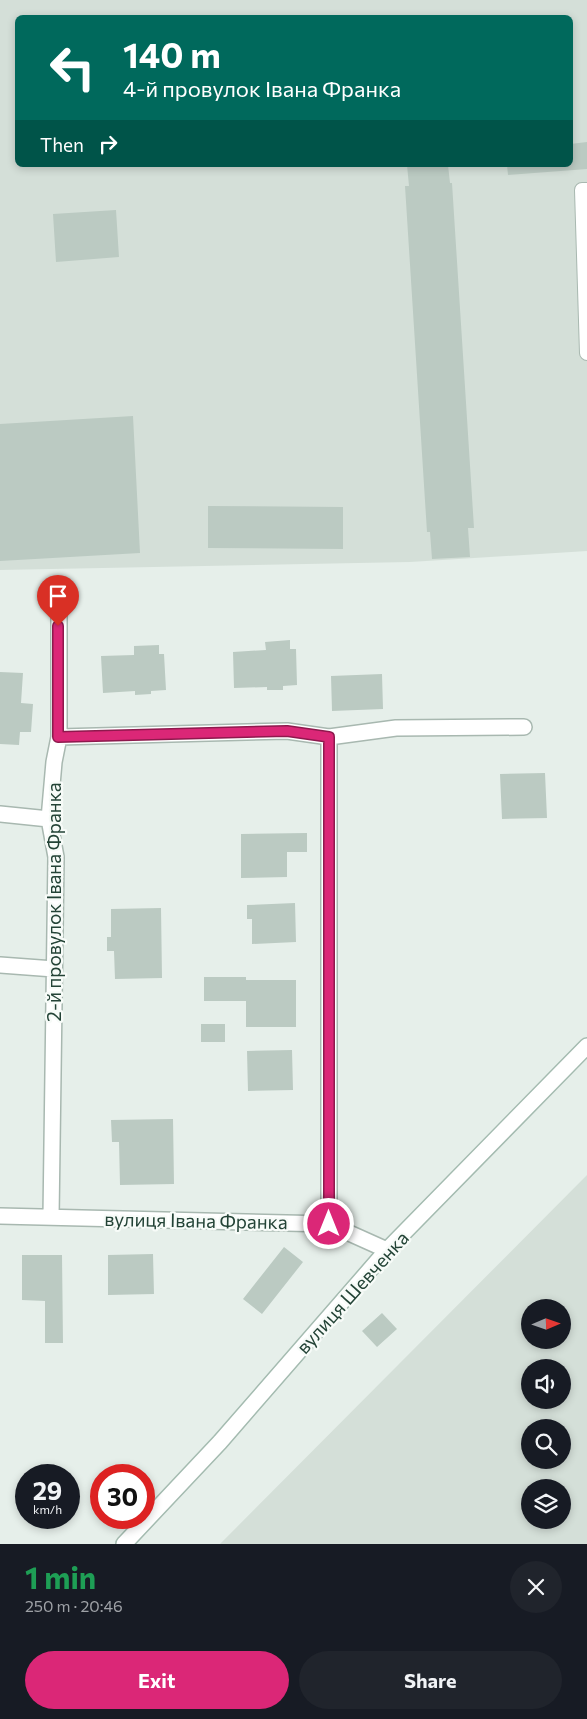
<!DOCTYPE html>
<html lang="en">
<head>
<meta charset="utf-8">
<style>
  :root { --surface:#171b24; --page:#20242c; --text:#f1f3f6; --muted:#9ea1a6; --accent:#db2777 }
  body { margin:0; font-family:Commissioner,sans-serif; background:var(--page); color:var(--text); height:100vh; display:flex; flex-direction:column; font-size:19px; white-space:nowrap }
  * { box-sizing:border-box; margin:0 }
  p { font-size:16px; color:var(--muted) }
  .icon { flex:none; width:28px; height:28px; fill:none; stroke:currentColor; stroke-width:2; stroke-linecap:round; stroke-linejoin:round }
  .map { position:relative; height:1544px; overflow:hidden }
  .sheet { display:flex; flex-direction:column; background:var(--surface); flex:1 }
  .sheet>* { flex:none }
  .top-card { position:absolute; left:15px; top:15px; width:558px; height:152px; border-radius:8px; box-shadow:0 2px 8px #0003; background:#00695c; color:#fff; overflow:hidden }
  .needle { width:32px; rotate:88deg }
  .buttons { position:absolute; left:521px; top:1299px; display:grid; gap:10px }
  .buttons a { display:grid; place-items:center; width:50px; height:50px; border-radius:50%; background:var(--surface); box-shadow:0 2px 8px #0003; font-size:25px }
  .speed { position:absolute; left:15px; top:1464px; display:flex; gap:10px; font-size:25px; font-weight:700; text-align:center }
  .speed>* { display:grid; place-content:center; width:65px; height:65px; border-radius:50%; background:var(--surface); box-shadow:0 2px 8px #0003; line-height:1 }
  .speed small { font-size:12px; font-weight:400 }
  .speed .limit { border:8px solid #d22; background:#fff; color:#111 }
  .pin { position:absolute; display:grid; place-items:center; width:42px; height:42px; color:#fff; margin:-51px -21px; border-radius:50% 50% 50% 0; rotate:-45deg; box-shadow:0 0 5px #0007 }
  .pin .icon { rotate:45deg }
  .me { position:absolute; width:55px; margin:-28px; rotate:0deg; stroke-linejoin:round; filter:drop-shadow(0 0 4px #0008) }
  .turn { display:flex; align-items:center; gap:18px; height:105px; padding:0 25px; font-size:22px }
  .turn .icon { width:65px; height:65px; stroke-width:2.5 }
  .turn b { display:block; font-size:35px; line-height:42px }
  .then { display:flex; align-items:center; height:48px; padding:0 25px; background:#0003; gap:10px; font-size:19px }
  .round { display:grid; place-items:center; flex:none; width:52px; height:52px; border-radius:26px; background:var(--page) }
  .headline { display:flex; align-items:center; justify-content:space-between; height:85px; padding:0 25px }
  h1 { font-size:30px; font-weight:700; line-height:38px; color:#1e9e55 }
  .primary-button { display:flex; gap:10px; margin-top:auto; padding:10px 25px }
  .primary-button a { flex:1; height:58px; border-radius:30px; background:var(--accent); color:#fff; font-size:20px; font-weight:700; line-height:58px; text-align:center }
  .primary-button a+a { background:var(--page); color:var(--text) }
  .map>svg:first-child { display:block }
</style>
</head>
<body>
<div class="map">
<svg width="587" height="1544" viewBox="0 0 587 1544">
  <rect width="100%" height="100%" fill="#e6efea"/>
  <!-- built -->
  <path fill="#d4dfd8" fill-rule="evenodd" d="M0 0H587V551L410 562 0 570ZM18 18H570V165H18Z
    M587 1175V1544H220ZM530 1308H562V1340H530ZM530 1368H562V1400H530ZM530 1428H562V1460H530ZM530 1488H562V1520H530Z"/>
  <!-- building -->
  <path fill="#bbcac2" d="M587 142V169L508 175 507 165H570V144Z
    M407 165H448L450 183H452L474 528H468L470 557 432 559 430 532H427L405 186H409Z
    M116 210 119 257 56 262 53 214Z
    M133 416 140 553 0 561V424Z
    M208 506 343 507V549L208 548Z
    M290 640V649H296L297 685 283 686V690H267V687L234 688 233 652 266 650 265 642Z
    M159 645V654H164L166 690 151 691V694L135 695V691L103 693 101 656 134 655V646Z
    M0 672 23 673 21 703 33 704 31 732H20L19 745 0 744Z
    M382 674 383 709 332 711 331 676Z
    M545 773 547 818 502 819 500 774Z
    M307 833V852H287V877L241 878V834Z
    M295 903 296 942 252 944V919H247V905Z
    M161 908 162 978 115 979 114 951H107V937H111V909Z
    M204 977H246V980H296V1027H246V1001H204Z
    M201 1024H225V1042H201Z
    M292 1050 293 1090 248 1091 247 1051Z
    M173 1119 174 1184 120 1185 119 1142H112L111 1120Z
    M284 1247 303 1262 262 1314 243 1299Z
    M153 1254 154 1294 108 1295V1255Z
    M22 1255H62L63 1343H45V1301L22 1300Z
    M382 1313 397 1329 377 1347 362 1331Z"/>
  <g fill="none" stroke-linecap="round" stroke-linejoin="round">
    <!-- lane casing -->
    <g stroke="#a8b8b0" stroke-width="16">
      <path id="lane" d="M587 190H582L587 353"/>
    </g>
    <!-- street casing -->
    <g stroke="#a8b8b0" stroke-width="18">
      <path id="street" d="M59 737 287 731 329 737 396 728 524 727
        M329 737V1224
        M0 814 49 819
        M0 965 54 969
        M0 1216 329 1224 387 1250
        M51 1217 56 857 49 819 54 762 59 737V588"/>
    </g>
    <!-- secondary casing -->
    <g stroke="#a4bbb0" stroke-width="18">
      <path id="secondary" d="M124 1544 220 1442 387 1250 587 1046"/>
    </g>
    <!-- lane -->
    <use href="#lane" stroke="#fff" stroke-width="14"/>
    <!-- street -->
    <use href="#street" stroke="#fff" stroke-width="15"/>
    <!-- secondary -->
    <use href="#secondary" stroke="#fff" stroke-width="15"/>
  </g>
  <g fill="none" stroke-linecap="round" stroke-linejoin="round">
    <!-- route casing -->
    <g stroke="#8e194d" stroke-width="12">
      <path id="route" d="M58 626V737L287 731 329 737V1224"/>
    </g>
    <!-- route -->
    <use href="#route" stroke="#db2777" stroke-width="9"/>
  </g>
  <g text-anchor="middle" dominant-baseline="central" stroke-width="4.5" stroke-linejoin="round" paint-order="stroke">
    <!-- street labels -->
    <g font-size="19" fill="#234336" stroke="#f7fbf8">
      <text transform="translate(53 902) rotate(-90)">2-й провулок Івана Франка</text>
      <text transform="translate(196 1220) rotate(1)">вулиця Івана Франка</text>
      <text transform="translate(352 1292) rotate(-48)">вулиця Шевченка</text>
    </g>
  </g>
</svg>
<div class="buttons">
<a><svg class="needle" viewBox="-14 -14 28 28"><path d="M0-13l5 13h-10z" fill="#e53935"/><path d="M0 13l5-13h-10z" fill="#9ea1a6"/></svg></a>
<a><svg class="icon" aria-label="sound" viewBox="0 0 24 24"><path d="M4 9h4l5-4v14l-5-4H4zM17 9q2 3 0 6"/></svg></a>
<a><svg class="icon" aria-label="search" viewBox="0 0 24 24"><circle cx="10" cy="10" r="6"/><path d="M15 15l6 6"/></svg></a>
<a><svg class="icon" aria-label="layers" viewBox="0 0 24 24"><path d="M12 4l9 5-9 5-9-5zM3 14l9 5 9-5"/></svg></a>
</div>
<div class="speed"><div>29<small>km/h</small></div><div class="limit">30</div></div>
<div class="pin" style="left:58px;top:626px;background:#d93025"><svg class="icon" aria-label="arrive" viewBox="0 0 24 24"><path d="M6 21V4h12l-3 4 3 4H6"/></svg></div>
<svg class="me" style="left:329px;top:1224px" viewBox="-20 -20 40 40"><circle r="17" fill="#db2777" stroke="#fff" stroke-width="3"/><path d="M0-11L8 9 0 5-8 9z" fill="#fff"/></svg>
<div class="top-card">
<div class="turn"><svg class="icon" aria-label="left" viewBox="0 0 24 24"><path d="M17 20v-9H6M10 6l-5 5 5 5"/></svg><div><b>140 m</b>4-й провулок Івана Франка</div></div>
<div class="then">Then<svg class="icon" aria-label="right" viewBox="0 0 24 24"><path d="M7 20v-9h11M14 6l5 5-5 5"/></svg></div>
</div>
</div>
<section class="sheet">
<div class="headline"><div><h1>1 min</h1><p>250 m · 20:46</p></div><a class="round"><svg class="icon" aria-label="close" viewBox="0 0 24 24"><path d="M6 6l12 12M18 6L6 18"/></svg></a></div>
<div class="primary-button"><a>Exit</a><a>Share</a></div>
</section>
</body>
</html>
